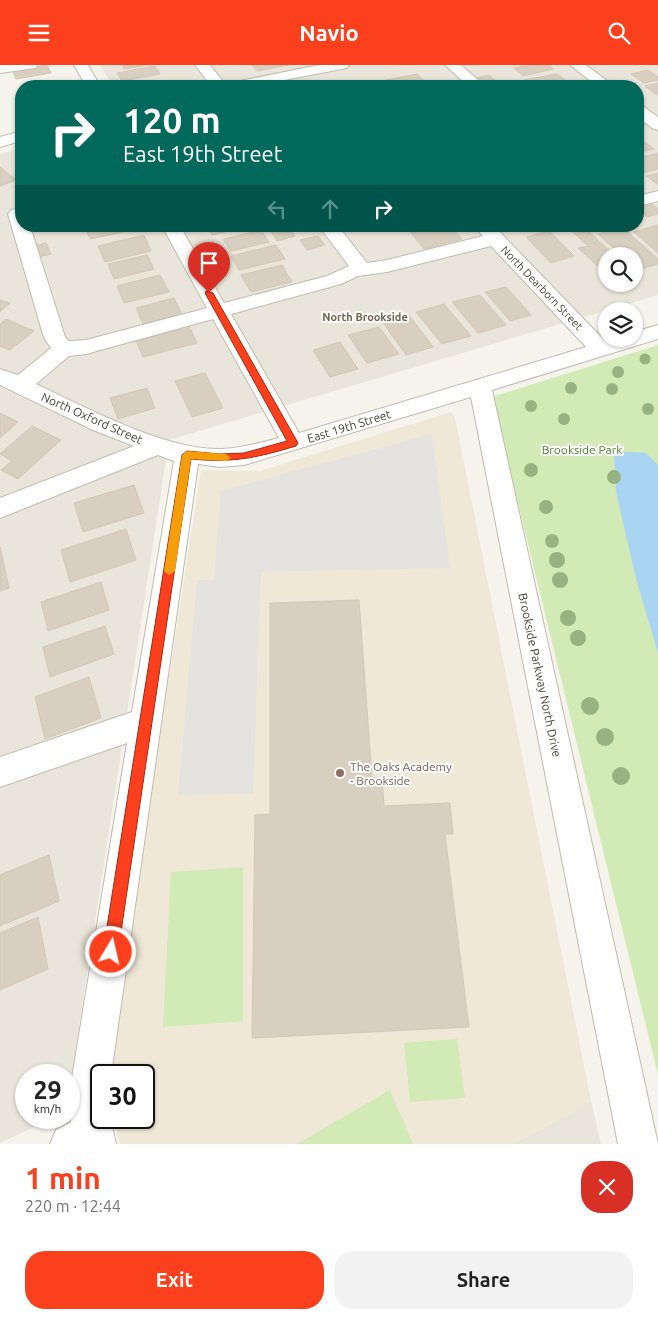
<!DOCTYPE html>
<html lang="en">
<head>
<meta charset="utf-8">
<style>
  :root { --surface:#fff; --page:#f2f2f2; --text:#222; --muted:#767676; --accent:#fc3f1d }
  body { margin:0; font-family:Ubuntu,sans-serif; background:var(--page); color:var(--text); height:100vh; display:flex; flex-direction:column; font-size:19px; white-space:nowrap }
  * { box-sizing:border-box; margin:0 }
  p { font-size:16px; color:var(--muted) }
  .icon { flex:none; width:28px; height:28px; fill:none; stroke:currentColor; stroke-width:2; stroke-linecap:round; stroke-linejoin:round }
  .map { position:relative; height:1079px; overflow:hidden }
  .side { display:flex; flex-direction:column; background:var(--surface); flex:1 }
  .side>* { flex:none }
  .banner { position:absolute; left:15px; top:15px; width:629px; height:152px; border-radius:20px; box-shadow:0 1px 4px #0004; background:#00695c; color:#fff; overflow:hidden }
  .tools { position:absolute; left:598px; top:182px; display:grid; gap:10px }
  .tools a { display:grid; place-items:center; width:45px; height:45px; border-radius:50%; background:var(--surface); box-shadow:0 1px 4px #0004; font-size:25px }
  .speed { position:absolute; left:15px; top:999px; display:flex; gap:10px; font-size:25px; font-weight:700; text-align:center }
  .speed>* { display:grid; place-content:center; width:65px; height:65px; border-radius:50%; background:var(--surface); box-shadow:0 1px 4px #0004; line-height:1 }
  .speed small { font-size:12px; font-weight:400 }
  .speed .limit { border:2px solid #111; border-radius:8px; background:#fff; color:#111 }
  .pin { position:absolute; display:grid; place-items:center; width:42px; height:42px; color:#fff; margin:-51px -21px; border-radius:50% 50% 50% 0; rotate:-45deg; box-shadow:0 0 5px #0007 }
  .pin .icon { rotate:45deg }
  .me { position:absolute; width:55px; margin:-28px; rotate:9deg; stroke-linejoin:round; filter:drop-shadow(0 0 4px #0008) }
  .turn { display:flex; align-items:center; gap:18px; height:105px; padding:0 25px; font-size:22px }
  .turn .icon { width:65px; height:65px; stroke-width:2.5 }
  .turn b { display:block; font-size:35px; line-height:42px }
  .lanes { display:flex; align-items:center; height:48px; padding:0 25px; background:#0003; justify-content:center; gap:25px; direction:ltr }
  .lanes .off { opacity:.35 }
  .round { display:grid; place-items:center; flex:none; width:52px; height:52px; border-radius:20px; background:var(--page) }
  .overview { display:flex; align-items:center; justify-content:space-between; height:85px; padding:0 25px }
  h1 { font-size:30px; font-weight:700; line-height:38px; color:var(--accent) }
  .button { display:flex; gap:10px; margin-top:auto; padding:10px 25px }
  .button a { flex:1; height:58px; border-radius:20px; background:var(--accent); color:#fff; font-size:20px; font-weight:700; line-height:58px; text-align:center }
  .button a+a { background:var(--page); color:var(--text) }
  header { display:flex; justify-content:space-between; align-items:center; height:65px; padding:0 25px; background:var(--accent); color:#fff; font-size:22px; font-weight:700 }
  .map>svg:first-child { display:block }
</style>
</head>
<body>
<header><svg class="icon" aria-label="menu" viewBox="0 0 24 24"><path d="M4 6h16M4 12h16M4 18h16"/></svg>Navio<svg class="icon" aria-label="search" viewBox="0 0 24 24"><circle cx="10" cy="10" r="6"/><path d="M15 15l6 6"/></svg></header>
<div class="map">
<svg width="658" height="1079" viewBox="0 0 658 1079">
  <rect width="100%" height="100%" fill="#f6f3ec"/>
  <!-- residential -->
  <path fill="#eae5da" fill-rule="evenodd" d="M100 0H658V230L169 375 69 1026V1010H26V1052L53 1053 0 1078V89L21 83V161H638V21H113ZM606 191H634V219H606Z
    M591 1036 601 1079H514Z"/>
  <!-- education -->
  <path fill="#efe8d6" d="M451 347 455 353 591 1036 514 1079H120L114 1053 144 1052V1010H108L201 405 260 406Z"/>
  <!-- green -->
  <path fill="#d2eab5" d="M658 280V1010L492 332Z
    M243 802V956L163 962 171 807Z
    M457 974 465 1033 410 1037 404 978Z
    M390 1025 413 1079H297Z"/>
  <!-- parking -->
  <path fill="#e5e3e0" d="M432 369 450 503 261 507 253 729 178 730 197 515H214L221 426Z"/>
  <!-- water -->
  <path fill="#a9d4f2" d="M614 386 646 388 658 400V588L636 514 616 427Z"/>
  <!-- building -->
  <path fill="#d8cfc1" stroke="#d3c7b4" d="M47 0 51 8 16 14 13 6Z
    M122 0H148L124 4Z
    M252 0H288L257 6Z
    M530 0H548L553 4 523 11 514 3Z
    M155 1 160 9 122 16 117 8Z
    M648 5 658 12V15L644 18 631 9Z
    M417 9 427 18 411 21H385L380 16Z
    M557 9 568 17 548 21H531L524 15Z
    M489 10 496 16 483 19 476 13Z
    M67 17 69 21H41Z
    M658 18 657 30 645 21Z
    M642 75 654 84 638 88V76Z
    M658 88V104L638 109V93Z
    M0 102 16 115 0 121Z
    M658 108V120L647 111Z
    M652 139 658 144V149L647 152 638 144Z
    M657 160 658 161V188L634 167Z
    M136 161 137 164 90 174 85 162Z
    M207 161H246V162L212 170Z
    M400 161H424L404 166Z
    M438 161H450L462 174 424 184 411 168Z
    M589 161H609L611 163 595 167Z
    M289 162 295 171 277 176 271 166Z
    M585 163 615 191H606V209L578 183 588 181 573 167Z
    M623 163 658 194V199L637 205 634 202V191H622L598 169Z
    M261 165 269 177 231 186 223 174Z
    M549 166 574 191 551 198 526 172Z
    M144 170 151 186 105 197 98 181Z
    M318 171 325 180 307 185 300 175Z
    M46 178 51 189 34 193 30 182Z
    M276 180 285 194 239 205 231 191Z
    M147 190 154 204 114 214 108 199Z
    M282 200 292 217 251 227 241 210Z
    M160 210 169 227 124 238 117 221Z
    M506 222 531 250 510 256 485 227Z
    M480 230 506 260 478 268 452 237Z
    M174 233 182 249 143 259 136 243Z
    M0 235 10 238 0 247Z
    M444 239 471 271 442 279 416 247Z
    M393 248 397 253 409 250 433 282 406 290 379 252Z
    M6 254 34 266 10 285 0 281V259Z
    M188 259 197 278 143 292 135 273Z
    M379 262 399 289 367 298 348 270Z
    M340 277 358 304 330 312 313 285Z
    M205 308 223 343 192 352 175 316Z
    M147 323 155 343 118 354 110 333Z
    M0 348 18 357 0 373Z
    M32 361 61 375 18 414 1 405 12 396 0 389Z
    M134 420 144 448 83 467 74 438Z
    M126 464 136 495 70 517 61 485Z
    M0 482 9 523 0 526Z
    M101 517 109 545 48 566 41 537Z
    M359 535 372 713 382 712 384 741 450 738 453 769H445L469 962 252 973 255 750 270 749V538Z
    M105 561 114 589 50 612 43 582Z
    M89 612 101 653 45 674 35 632Z
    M49 790 59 836 0 861V810Z
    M38 852 48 904 0 925V868Z"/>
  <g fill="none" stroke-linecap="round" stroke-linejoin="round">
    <!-- minor casing -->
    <g stroke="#c2bbae" stroke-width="2">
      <path id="minor" d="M0 0H38L36 3 0 8Z
        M74 0H88L100 21H86Z
        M195 0H210L225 19 319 0H349L347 3 342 4 253 21H211Z
        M445 0H461L485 21H468Z
        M570 0H586L614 21H597Z
        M638 40 644 42 658 52V65L652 63 638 52Z
        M21 66V76L0 82V72Z
        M658 126V136L638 141V131Z
        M17 144 21 145V161H30L65 272 69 276 86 275 207 243 162 161H180L224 238 327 211 349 201 319 161H338L367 198 387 195 483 171 474 161H494L605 276 612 274H634V267L658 260V274L492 325 658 1079H618L471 332 244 400 220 402 198 399 111 1010H101V1052H110L116 1079H50L56 1065 71 1057 69 1031 127 678 0 722V692L132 647 174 396 158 390 0 453V433L134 381 93 365 0 320V304L18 310 51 283 44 273 8 149 11 145ZM491 181 586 282 299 368 231 249 341 219 358 211 387 207ZM213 254 279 373C260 378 242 383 222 384 167 386 87 343 36 319L69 291 86 289Z"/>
    </g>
    <!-- minor -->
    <use href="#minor" fill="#fff" fill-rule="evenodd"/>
  </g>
  <!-- trees -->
  <g fill="#97b381">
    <circle cx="645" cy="294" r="5.5"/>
    <circle cx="618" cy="307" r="6"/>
    <circle cx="571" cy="323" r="6"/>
    <circle cx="612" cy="324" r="6"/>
    <circle cx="531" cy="341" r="6"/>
    <circle cx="648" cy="344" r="6"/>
    <circle cx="564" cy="354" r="6"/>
    <circle cx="531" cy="405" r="7"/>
    <circle cx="614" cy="412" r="7"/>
    <circle cx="546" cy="442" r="7"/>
    <circle cx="552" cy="476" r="7"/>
    <circle cx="557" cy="495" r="8"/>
    <circle cx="560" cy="515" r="8"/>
    <circle cx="568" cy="553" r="8"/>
    <circle cx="578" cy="573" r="8"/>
    <circle cx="590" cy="641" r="9"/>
    <circle cx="605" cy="672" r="9"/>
    <circle cx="621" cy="711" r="9"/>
  </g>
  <!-- route -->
  <path fill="#fc3f1d" stroke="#a42913" d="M206 226 213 228 298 378 296 381C256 393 233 398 191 394L118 887 116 892 111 894 105 892 103 887 182 390 187 386 220 389 244 388 287 376 205 228Z"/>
  <!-- slow -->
  <path fill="#f59e0b" d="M187 386 226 389 231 393 226 396 191 394 175 506 169 510 164 506 182 390Z"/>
  <!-- markers -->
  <circle fill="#8d6e63" stroke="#fff" stroke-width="2" cx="340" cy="708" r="5"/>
  <g text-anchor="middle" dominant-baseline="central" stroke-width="4" stroke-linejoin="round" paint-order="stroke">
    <!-- far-street labels -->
    <g font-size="11" fill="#4b4439" stroke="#fff">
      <text transform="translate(542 223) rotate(46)">North Dearborn Street</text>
    </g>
    <!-- far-neighbourhood labels -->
    <g font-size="11" font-weight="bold" fill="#6e6250" stroke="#fff">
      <text x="365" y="252">North Brookside</text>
    </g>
    <!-- street labels -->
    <g font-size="12" fill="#4b4439" stroke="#fff">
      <text transform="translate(92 353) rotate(24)">North Oxford Street</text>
      <text transform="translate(349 361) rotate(-17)">East 19th Street</text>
      <text transform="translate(540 610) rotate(78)">Brookside Parkway North Drive</text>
    </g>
    <!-- park labels -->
    <g font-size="12" fill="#4a7f2a" stroke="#fff">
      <text x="582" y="384">Brookside Park</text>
    </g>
    <!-- education labels -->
    <g font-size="12" fill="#785e54" stroke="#fff" text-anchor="start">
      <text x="350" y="701">The Oaks Academy<tspan x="350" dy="14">- Brookside</tspan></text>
    </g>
  </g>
</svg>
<div class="tools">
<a><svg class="icon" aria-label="search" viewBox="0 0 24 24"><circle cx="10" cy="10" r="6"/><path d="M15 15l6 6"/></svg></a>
<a><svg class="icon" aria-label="layers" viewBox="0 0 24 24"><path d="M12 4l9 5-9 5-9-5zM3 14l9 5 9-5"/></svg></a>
</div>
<div class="speed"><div>29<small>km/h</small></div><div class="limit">30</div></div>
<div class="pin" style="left:209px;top:228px;background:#d93025"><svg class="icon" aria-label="arrive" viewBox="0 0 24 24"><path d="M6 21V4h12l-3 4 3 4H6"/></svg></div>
<svg class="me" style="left:111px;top:887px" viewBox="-20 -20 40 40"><circle r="17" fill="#fc3f1d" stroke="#fff" stroke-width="3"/><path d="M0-11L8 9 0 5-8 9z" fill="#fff"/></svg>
<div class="banner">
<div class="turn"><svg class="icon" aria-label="right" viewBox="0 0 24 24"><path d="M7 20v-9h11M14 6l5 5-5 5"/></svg><div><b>120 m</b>East 19th Street</div></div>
<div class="lanes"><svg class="icon off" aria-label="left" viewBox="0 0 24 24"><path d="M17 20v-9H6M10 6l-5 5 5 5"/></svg><svg class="icon off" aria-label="ahead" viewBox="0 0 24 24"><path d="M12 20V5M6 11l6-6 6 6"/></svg><svg class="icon" aria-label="right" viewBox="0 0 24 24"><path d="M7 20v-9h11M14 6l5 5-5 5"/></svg></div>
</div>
</div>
<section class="side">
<div class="overview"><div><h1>1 min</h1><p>220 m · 12:44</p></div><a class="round" style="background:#d93025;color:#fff"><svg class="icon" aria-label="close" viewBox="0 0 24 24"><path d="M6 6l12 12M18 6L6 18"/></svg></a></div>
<div class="button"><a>Exit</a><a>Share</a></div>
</section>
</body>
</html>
